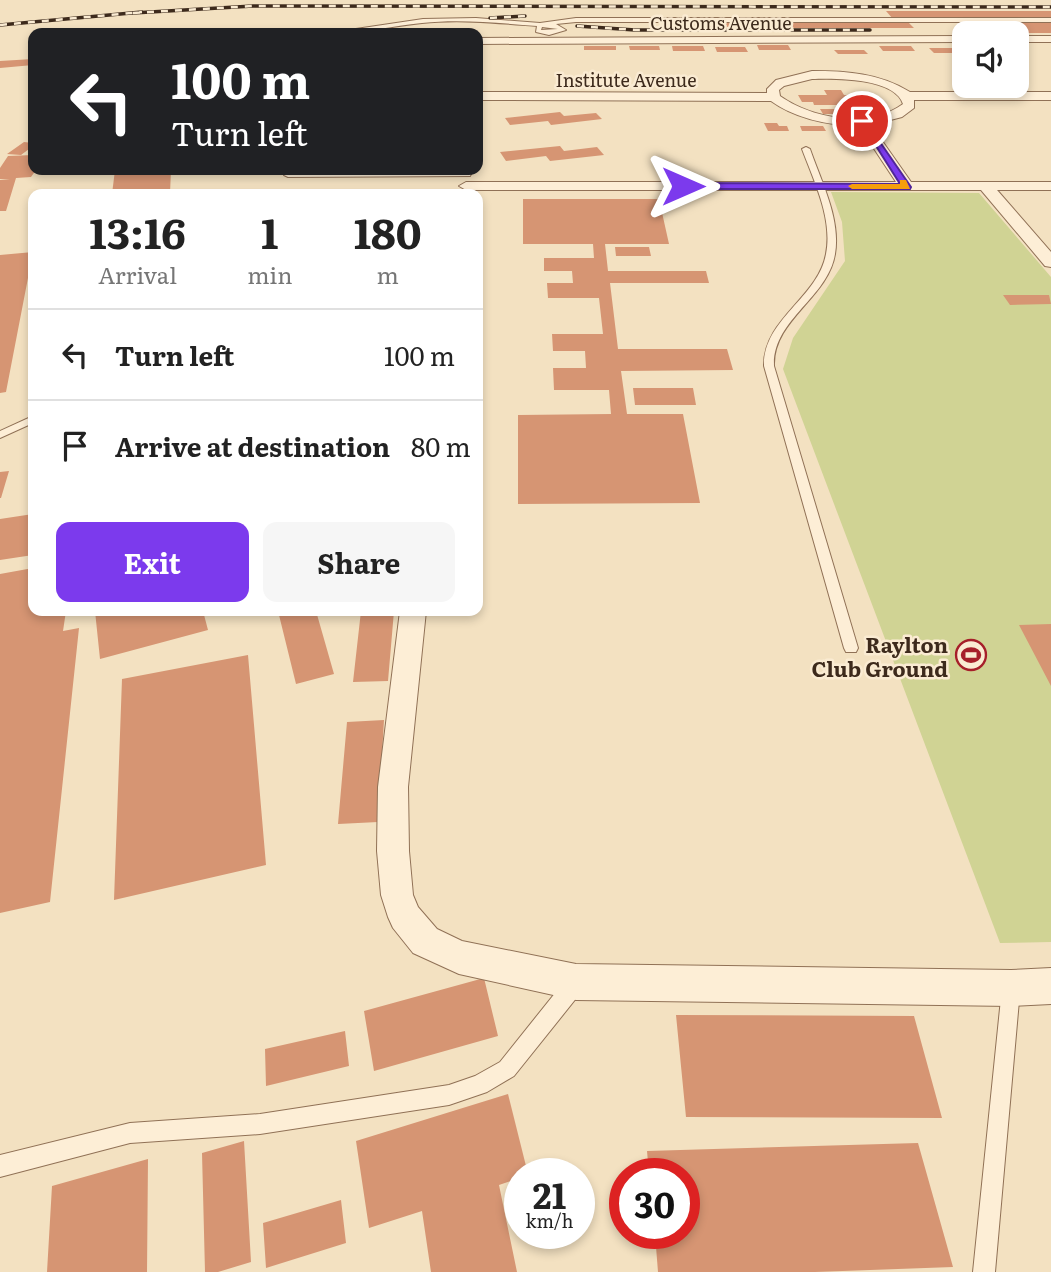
<!DOCTYPE html>
<html lang="en">
<head>
<meta charset="utf-8">
<style>
  :root { --surface:#fff; --page:#f6f6f6; --text:#222; --muted:#767676; --line:#e0e0e0; --accent:#7c3aed }
  body { margin:0; font-family:Literata,serif; background:var(--page); color:var(--text); height:100vh; display:flex; flex-direction:column; font-size:26px; white-space:nowrap }
  * { box-sizing:border-box; margin:0 }
  p { font-size:23px; color:var(--muted) }
  .icon { flex:none; width:38px; height:38px; fill:none; stroke:currentColor; stroke-width:2; stroke-linecap:round; stroke-linejoin:round }
  .map { position:relative; flex:1; overflow:hidden }
  .details { position:absolute; left:28px; top:189px; width:455px; height:427px; display:flex; flex-direction:column; background:var(--surface); border-radius:14px; box-shadow:0 4px 10px #0003 }
  .details>* { flex:none }
  .top-card { position:absolute; left:28px; top:28px; width:455px; height:147px; border-radius:14px; box-shadow:0 4px 10px #0003; background:#202124; color:#fff; overflow:hidden }
  .fabs { position:absolute; left:952px; top:21px; display:grid; gap:14px }
  .fabs a { display:grid; place-items:center; width:77px; height:77px; border-radius:14px; background:var(--surface); box-shadow:0 4px 10px #0003; font-size:35px }
  .speed { position:absolute; left:504px; top:1158px; display:flex; gap:14px; font-size:35px; font-weight:700; text-align:center }
  .speed>* { display:grid; place-content:center; width:91px; height:91px; border-radius:50%; background:var(--surface); box-shadow:0 4px 10px #0003; line-height:1 }
  .speed small { font-size:18px; font-weight:400 }
  .speed .limit { border:10px solid #d22; background:#fff; color:#111 }
  .pin { position:absolute; display:grid; place-items:center; width:60px; height:60px; color:#fff; margin:-30px; border:4px solid #fff; border-radius:50%; box-shadow:0 2px 7px #0007 }
  .me { position:absolute; width:77px; margin:-38px; rotate:90deg; stroke-linejoin:round; filter:drop-shadow(0 0 5px #0008) }
  .turn { display:flex; align-items:center; gap:24px; height:147px; padding:0 28px; font-size:32px }
  .turn .icon { width:91px; height:91px; stroke-width:2.5 }
  .turn b { display:block; font-size:49px; line-height:60px }
  .eta { display:flex; justify-content:space-evenly; align-items:center; height:119px; text-align:center }
  .eta b { font-size:42px; font-weight:700; line-height:49px }
  .action { display:flex; gap:14px; margin-top:auto; padding:14px 28px }
  .action a { flex:1; height:80px; border-radius:14px; background:var(--accent); color:#fff; font-size:28px; font-weight:700; line-height:80px; text-align:center }
  .action a+a { background:var(--page); color:var(--text) }
  ul { padding:0; list-style:none }
  li { display:flex; align-items:center; gap:21px; height:91px; padding:0 28px; border-top:2px solid var(--line) }
  li div { flex:1 }
  li b { display:block; font-size:26px }
  li em { font-style:normal }
  .map>svg:first-child { display:block }
</style>
</head>
<body>
<div class="map">
<svg width="1051" height="1272" viewBox="0 0 1051 1272">
  <rect width="100%" height="100%" fill="#f3e1c1"/>
  <!-- green -->
  <path fill="#d0d394" d="M831 192 979 193 1051 277V942L1000 943 783 369 793 338 845 261 842 222Z"/>
  <!-- building -->
  <path fill="#d69573" d="M886 11H1051V18L893 19Z
    M691 22H908L914 28H693Z
    M1003 23H1051V33H1015Z
    M961 24H997L1005 30 968 31Z
    M757 45H788L791 50H759Z
    M584 46H616V50H584Z
    M629 46H659L660 50H630Z
    M672 46H703L705 51H673Z
    M879 46H911L915 51H883Z
    M715 47H745L748 52H717Z
    M929 48H962L964 53H934Z
    M834 50H864L868 54H838Z
    M33 59V65L0 68V61Z
    M824 90H841L844 95H859L864 102H852L854 105H814L813 102H802L798 95H827Z
    M820 109H857L860 114H823Z
    M560 112 564 116 596 113 602 119 551 125 548 121 510 125 505 118Z
    M764 123H777L779 126H787L789 131H768Z
    M800 126H823L826 131H802Z
    M24 142 33 143V146L21 155 7 154Z
    M560 146 564 151 597 147 604 155 550 161 546 156 506 161 500 152Z
    M33 155V170H36L31 177 16 178 6 211H0V180L10 179H0V168L8 156Z
    M115 170H171L170 193 112 194Z
    M523 199H659L669 244H605L608 271H706L709 283H610L618 349H727L733 370 621 371 627 414H683L700 503 518 504V415L611 414 609 390H554L553 368H586L585 351H553L552 334H603L599 298H548L547 283H573L572 271H544V258H594L593 244H523Z
    M615 247H649L651 256H616Z
    M33 252 6 392 0 393V255Z
    M1003 295H1049L1051 304 1010 305Z
    M633 388H693L696 405H635Z
    M9 471 1 498H0V472Z
    M33 514V555L0 560V519Z
    M33 568V611H66L63 631 79 628 50 902 0 913V574Z
    M95 611H203L208 630 100 659Z
    M278 611H316L334 674 296 684Z
    M361 611H394L388 681 353 682Z
    M1051 624V686L1019 625Z
    M248 655 266 865 114 900 122 679Z
    M384 720 378 822 338 824 347 722Z
    M484 978 498 1036 374 1071 364 1011Z
    M676 1015 914 1016 942 1118 686 1117Z
    M345 1031 349 1066 266 1086 265 1049Z
    M508 1094 528 1174H520V1178L499 1185 517 1272H431L422 1211 369 1228 356 1141Z
    M244 1141 251 1262 218 1272H205L202 1153Z
    M918 1143 953 1267 815 1272H658L655 1234H684V1174H649L647 1151Z
    M148 1159 147 1272H47L52 1186Z
    M341 1200 346 1243 266 1268 263 1223Z"/>
  <g fill="none" stroke-linecap="round" stroke-linejoin="round">
    <!-- service casing -->
    <g stroke="#907156" stroke-width="2">
      <path id="service" d="M476 18 540 23 576 18H1051V22H576L556 24 566 30 549 35 536 32 537 26C499 23 460 19 422 23 391 26 360 34 329 33L423 19ZM542 27 558 29 541 30Z
        M806 147 810 149C821 181 841 219 835 254 828 298 772 320 774 366L858 648 856 652H846L844 648 764 366C763 319 818 298 826 254 833 219 814 181 802 149Z
        M467 172 471 174 470 176 288 177 284 175 288 173Z
        M33 416V423L0 438V431Z
        M575 975 582 977 584 984 582 991 514 1076 487 1092 449 1105 260 1134 130 1143 0 1177V1155L130 1123 260 1114 449 1085 475 1076 500 1062 568 977Z
        M1011 980 1018 982 1020 989 995 1272H973L1002 989 1004 982Z"/>
    </g>
    <!-- minor casing -->
    <g stroke="#907156" stroke-width="2">
      <path id="minor" d="M964 36V42L478 44V38Z
        M1017 36H1051V42H1017Z
        M812 71C846 71 880 73 910 92H1051V100H914V108L902 117 871 125 911 182H1051V190H997L1051 252V267L1045 266 981 190H466L459 186 466 182H896L859 126C828 125 796 119 771 101L478 100V92L767 93V89L776 80ZM812 79C835 78 895 78 903 104 869 129 813 119 780 96L779 90 784 86Z
        M400 611H426L408 787 409 851 413 895 418 907 437 929 462 941 576 964 1011 970 1051 968V1004L1011 1006 576 1000 459 974 413 953 393 928 388 917 381 895 377 851 378 787Z"/>
    </g>
    <!-- service -->
    <use href="#service" fill="#fdeed6" fill-rule="evenodd"/>
    <!-- minor -->
    <use href="#minor" fill="#fdeed6" fill-rule="evenodd"/>
    <!-- rail casing -->
    <g stroke="#3d2a1c" stroke-width="3.5">
      <path id="rail" d="M133 13 253 6 1051 7
        M490 18 525 16
        M0 25 142 12
        M577 26 635 30H870"/>
    </g>
    <!-- rail -->
    <use href="#rail" stroke="#faebd2" stroke-width="2.5" stroke-dasharray="7" stroke-linecap="butt"/>
  </g>
  <!-- route -->
  <path fill="#7c3aed" stroke="#51269a" stroke-width="2" d="M859 119H864L911 187 910 189H683L679 186 683 183 900 184Z"/>
  <!-- slow -->
  <path fill="#f59e0b" d="M900 180H906L910 189H852L848 186 852 184H900Z"/>
  <!-- icons -->
  <defs>
    <g id="stadium-ring" transform="scale(1.575)"><circle r="9.5" fill="#faebd2" stroke="#a61f29" stroke-width="1.5"/><path d="M0-5a6.5 5 0 1 0 0 10a6.5 5 0 1 0 0-10ZM-3.5-1.8h7v3.6h-7Z" fill="#a61f29"/></g>
  </defs>
  <g fill-rule="evenodd">
    <use href="#stadium-ring" x="971" y="655"/>
  </g>
  <g text-anchor="middle" dominant-baseline="central" stroke-width="5" stroke-linejoin="round" paint-order="stroke">
    <!-- far-street labels -->
    <g font-size="18" fill="#3d2a1c" stroke="#faebd2">
      <text x="721" y="22">Customs Avenue</text>
      <text x="626" y="79">Institute Avenue</text>
    </g>
    <!-- poi labels -->
    <g font-size="21" font-weight="bold" fill="#3d2a1c" stroke="#faebd2" text-anchor="end">
      <text x="948" y="643">Raylton<tspan x="948" dy="24">Club Ground</tspan></text>
    </g>
  </g>
</svg>
<div class="fabs">
<a><svg class="icon" aria-label="sound" viewBox="0 0 24 24"><path d="M4 9h4l5-4v14l-5-4H4zM17 9q2 3 0 6"/></svg></a>
</div>
<div class="speed"><div>21<small>km/h</small></div><div class="limit">30</div></div>
<div class="pin" style="left:862px;top:121px;background:#d93025"><svg class="icon" aria-label="arrive" viewBox="0 0 24 24"><path d="M6 21V4h12l-3 4 3 4H6"/></svg></div>
<svg class="me" style="left:683px;top:186px" viewBox="-20 -20 40 40"><path d="M0-17L14 15 0 8-14 15z" fill="#7c3aed" stroke="#fff" stroke-width="4"/></svg>
<div class="top-card">
<div class="turn"><svg class="icon" aria-label="left" viewBox="0 0 24 24"><path d="M17 20v-9H6M10 6l-5 5 5 5"/></svg><div><b>100 m</b>Turn left</div></div>
</div>
<section class="details">
<div class="eta">
<div><b>13:16</b><p>Arrival</p></div>
<div><b>1</b><p>min</p></div>
<div><b>180</b><p>m</p></div>
</div>
<ul>
<li><svg class="icon" aria-label="left" viewBox="0 0 24 24"><path d="M17 20v-9H6M10 6l-5 5 5 5"/></svg><div><b>Turn left</b></div><em>100 m</em></li>
<li><svg class="icon" aria-label="arrive" viewBox="0 0 24 24"><path d="M6 21V4h12l-3 4 3 4H6"/></svg><div><b>Arrive at destination</b></div><em>80 m</em></li>
</ul>
<div class="action"><a>Exit</a><a>Share</a></div>
</section>
</div>
</body>
</html>
